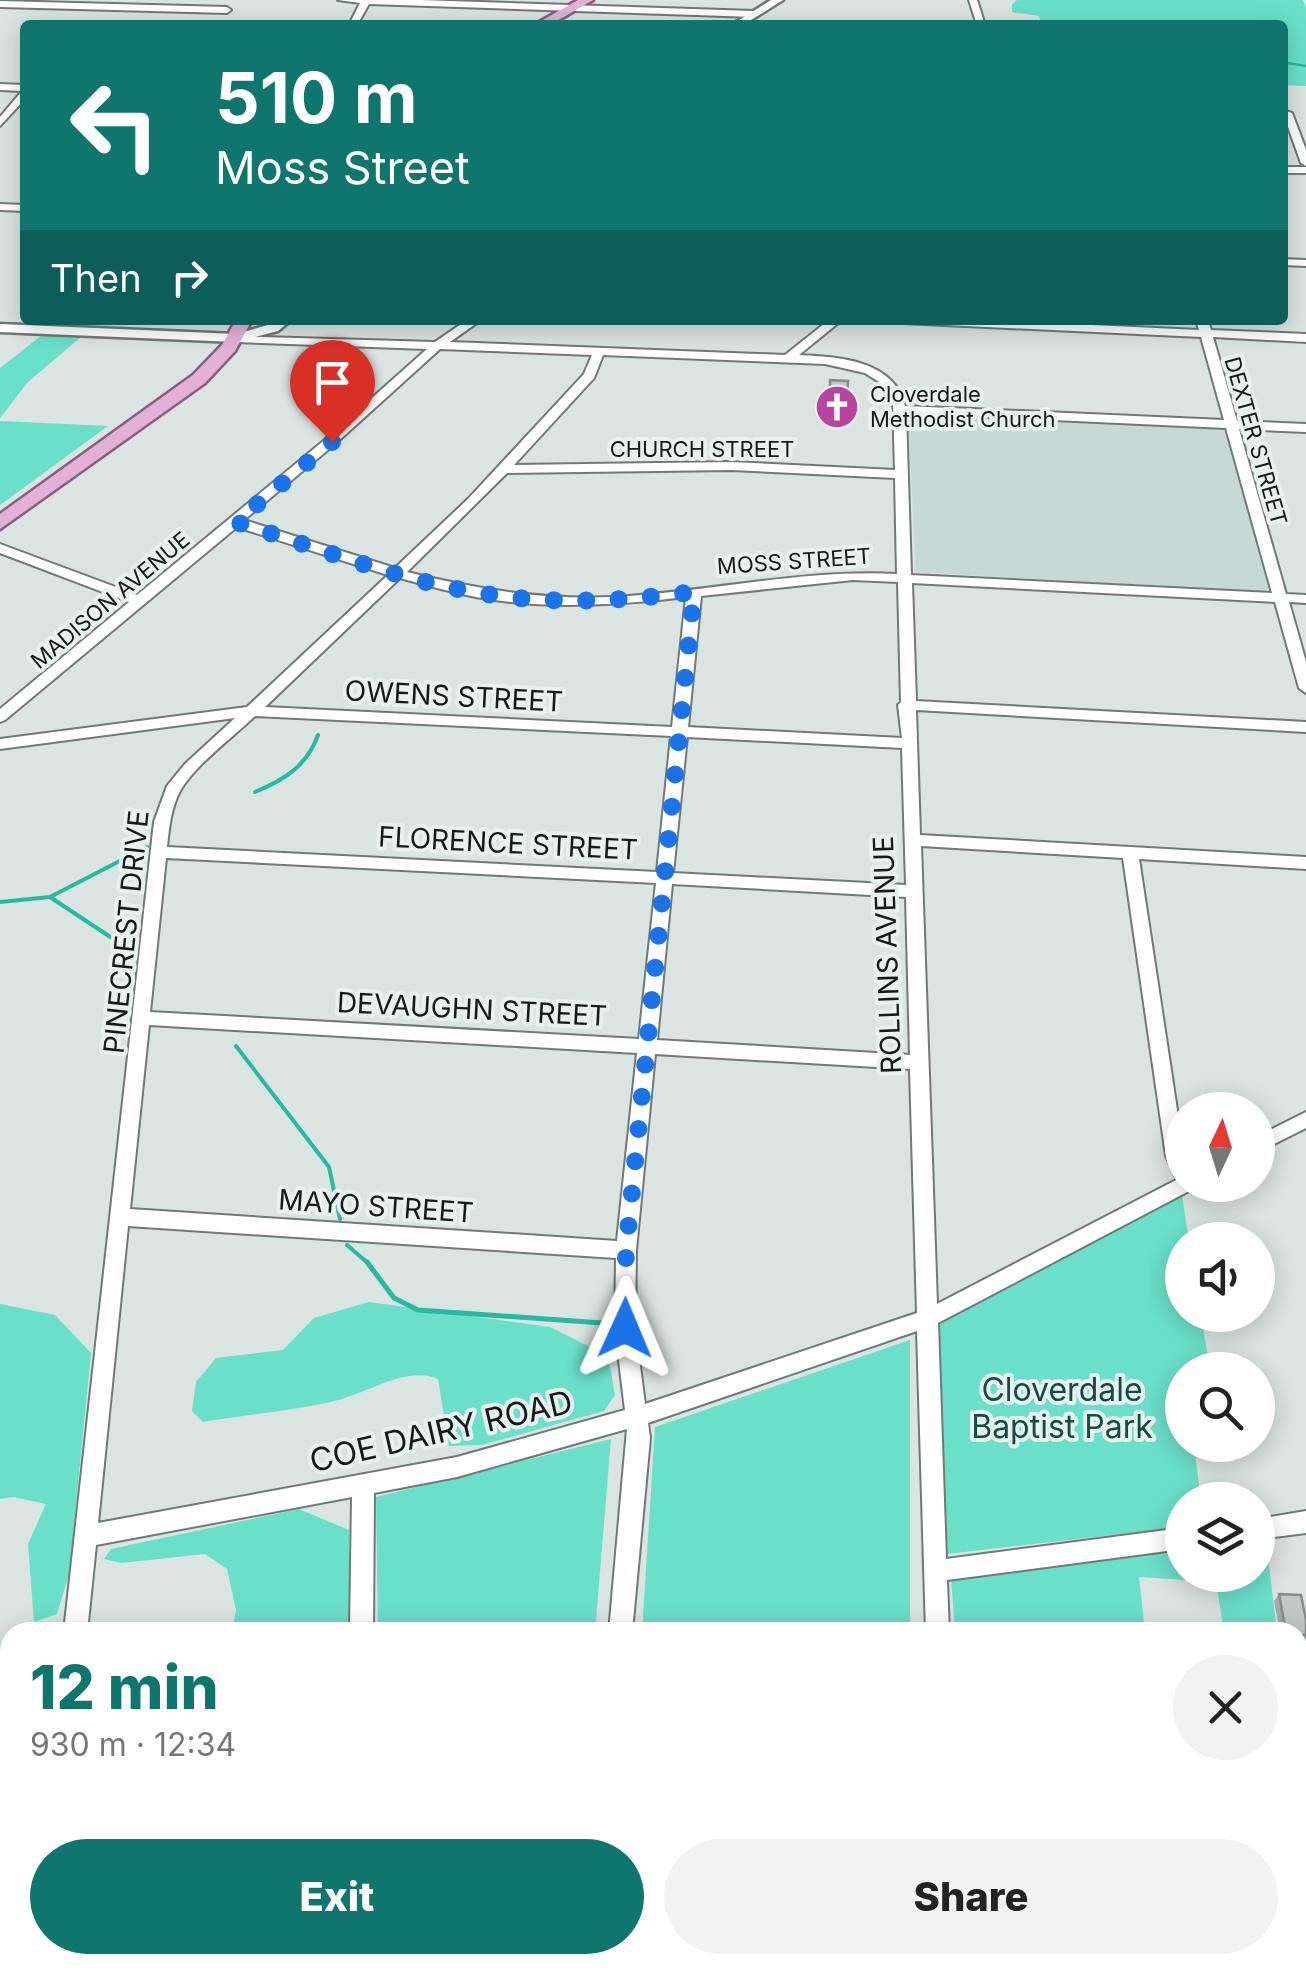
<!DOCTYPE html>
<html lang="en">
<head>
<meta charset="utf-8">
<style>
  :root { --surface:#fff; --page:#f2f2f2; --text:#222; --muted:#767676; --accent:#0f766e }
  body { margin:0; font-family:Inter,sans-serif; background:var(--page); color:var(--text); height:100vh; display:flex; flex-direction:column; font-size:38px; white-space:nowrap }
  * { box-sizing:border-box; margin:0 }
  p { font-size:32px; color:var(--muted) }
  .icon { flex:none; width:55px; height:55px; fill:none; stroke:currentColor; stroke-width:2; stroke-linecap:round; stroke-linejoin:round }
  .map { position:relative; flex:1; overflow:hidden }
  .details { position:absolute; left:0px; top:1622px; width:1308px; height:352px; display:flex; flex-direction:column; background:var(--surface); border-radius:30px 30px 0 0; box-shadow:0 5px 25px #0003 }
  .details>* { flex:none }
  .banner { position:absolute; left:20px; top:20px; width:1268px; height:305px; border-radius:10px; box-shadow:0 5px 25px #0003; background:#0f766e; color:#fff; overflow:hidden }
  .needle { width:65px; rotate:4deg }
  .buttons { position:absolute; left:1165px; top:1092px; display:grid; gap:20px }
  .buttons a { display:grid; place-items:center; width:110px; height:110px; border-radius:50%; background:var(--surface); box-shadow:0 5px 25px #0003; font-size:50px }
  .pin { position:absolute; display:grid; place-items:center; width:85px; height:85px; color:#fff; margin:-102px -42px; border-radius:50% 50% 50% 0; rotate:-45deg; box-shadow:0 0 10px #0007 }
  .pin .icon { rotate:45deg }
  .me { position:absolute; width:110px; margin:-55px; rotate:1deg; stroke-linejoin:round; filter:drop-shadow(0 0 8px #0008) }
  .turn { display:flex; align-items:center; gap:35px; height:210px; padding:0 30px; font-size:45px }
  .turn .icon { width:130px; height:130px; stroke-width:2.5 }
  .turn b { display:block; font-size:70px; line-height:85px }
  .then { display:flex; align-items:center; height:95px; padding:0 30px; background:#0003; gap:20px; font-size:38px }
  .round { display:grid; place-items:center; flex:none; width:105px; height:105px; border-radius:52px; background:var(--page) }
  .headline { display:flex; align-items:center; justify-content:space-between; height:170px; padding:0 30px }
  h1 { font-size:60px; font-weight:800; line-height:75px; color:var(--accent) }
  .button { display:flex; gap:20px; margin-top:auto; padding:20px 30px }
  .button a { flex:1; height:115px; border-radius:60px; background:var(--accent); color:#fff; font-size:40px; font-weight:800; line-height:115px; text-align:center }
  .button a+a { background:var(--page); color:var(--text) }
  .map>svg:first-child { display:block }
</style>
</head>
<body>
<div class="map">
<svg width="1306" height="1974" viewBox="0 0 1306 1974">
  <rect width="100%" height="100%" fill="#dae4e1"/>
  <!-- built -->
  <path fill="#c7d9d4" d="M915 413 1222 429 1226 432 1269 589 1261 592 916 572 908 416Z"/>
  <!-- green -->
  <path fill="#6be0c8" d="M1017 0H1303L1306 8V86L1283 85 1282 25H1042L1039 16 1012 12V4Z
    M42 335 81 337 28 382 0 418V368Z
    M0 421 108 426 0 505Z
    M1182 1196 1189 1240H1182V1315H1201L1210 1370H1182V1445H1194L1201 1500H1182V1527L947 1554 938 1330 942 1322Z
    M369 1302 550 1327 608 1356 615 1395 604 1411 482 1445 449 1446 438 1379C407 1366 371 1391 342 1399 297 1411 248 1414 203 1422L192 1411 196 1382 216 1358 283 1350 314 1318Z
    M0 1304 55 1315 91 1353 69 1574 57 1614 34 1622 28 1544 46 1504 13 1497 0 1499Z
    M910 1340V1632H642L655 1427Z
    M611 1439 595 1632H378L376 1497Z
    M299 1509 349 1530 350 1632H232L236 1610 227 1569 205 1554 121 1563 104 1559 111 1549Z
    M1266 1540 1277 1632H1224L1216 1582 1139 1577 1145 1632H955L951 1578 1182 1550V1575H1258V1541Z"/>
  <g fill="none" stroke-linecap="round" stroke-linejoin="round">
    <!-- stream-far2 -->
    <path stroke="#28baa1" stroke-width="2.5" d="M1282 62 1306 66"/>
    <!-- stream-far1 -->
    <path stroke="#28baa1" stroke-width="4" d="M255 792C284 780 307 766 318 735
      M50 897 147 847
      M0 902 50 897 136 954
      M236 1046 329 1167 340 1219
      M347 1245 369 1264"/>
    <!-- stream -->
    <path stroke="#28baa1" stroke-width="5" d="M367 1262 394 1298 418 1310 602 1323"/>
    <!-- minor casing -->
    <g stroke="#717977" stroke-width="4">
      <path id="minor" d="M338 0H420L754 11 758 14 754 17 369 4 357 25H349L360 3Z
        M969 0H977L985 25H977Z
        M0 1 227 7 231 10 227 13 0 7Z
        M0 84 25 85V99L0 126V117L22 91 0 90Z
        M1282 110 1292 113 1306 150V166L1301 163Z
        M1282 167H1306V173H1282Z
        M0 204 25 205V211L0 210Z
        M1282 259 1306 260V266L1282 265Z
        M467 320H481L450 342 785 355 829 320H842L799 355C839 357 894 360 905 406L1224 420 1201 337 903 323 897 320H981L1199 330 1196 320H1208L1211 330 1306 334V342L1213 337 1237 421 1306 424V432L1239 429 1286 594 1306 595V603L1289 602 1306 662V693L1299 688 1275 602 912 583 916 701 1306 722V732L916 710 920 835 1306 857V869L1139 859 1182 1143V1185H1192L1189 1191 938 1323 946 1559 1182 1528V1549L947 1580 949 1632H926L917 1331 648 1423 650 1438 632 1632H609L627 1429 457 1477 374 1493 373 1632H350L352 1497 96 1545 87 1632H64L154 822 167 786 185 764 235 718 0 749V739L247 707 388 575 237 527 5 720 0 722V709L129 602 0 553V544L137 595 327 438 427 349 236 342 232 340V336L435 342ZM440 349 592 355 584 374 468 499 395 568 244 520 335 444ZM603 355 825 364 865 373 884 385 893 402 895 470 731 462 514 465 594 378ZM906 413 1226 428 1272 593 911 575ZM731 470 895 478 897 574C802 569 708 592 613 597 542 600 475 589 407 572L507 473ZM400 578C425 585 451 592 476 597 545 610 617 605 686 597L672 727 265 707ZM853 580 898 582 901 702 898 705 902 738 688 727 701 596ZM255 716 671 736 657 872 167 847C169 828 171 808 180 791 195 765 233 737 255 716ZM687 737 902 748 906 885 673 873ZM921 846 1123 858 1166 1156 1175 1176 1180 1178 937 1304ZM166 858 656 883 639 1039 150 1012ZM672 884 906 897 910 1055 657 1040ZM149 1025 637 1053 617 1241 130 1209ZM655 1054 910 1069 917 1313 645 1404 635 1328 636 1250ZM128 1226 616 1258 615 1328 625 1410 457 1457 98 1523Z
        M1306 1112V1128L1258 1152V1136Z
        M1306 1511V1533L1258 1539V1519Z
        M1306 1726V1750L1298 1751V1727Z
        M0 1768 10 1769V1793L0 1792Z"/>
    </g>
    <!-- tertiary casing -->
    <g stroke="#717977" stroke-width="5">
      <path id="tertiary" d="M771 0H783L743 25H731Z
        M275 320H291L278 331 236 342 0 332V324L236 334 268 325Z"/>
    </g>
    <!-- primary casing -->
    <g stroke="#8d5c80" stroke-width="5">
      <path id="primary" d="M578 0H593L550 25H534Z
        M236 320H252L235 351 205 383 0 529V514L193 375 222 345Z"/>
    </g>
    <!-- trunk casing -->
    <g stroke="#8d5c80" stroke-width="4">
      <path id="trunk" d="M1306 1792V1830L1298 1831V1793Z
        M0 1832 10 1833V1873L0 1872Z
        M1306 1848V1888L1298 1889V1849Z
        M0 1888H10V1928H0Z"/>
    </g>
    <!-- minor -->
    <use href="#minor" fill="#fff" fill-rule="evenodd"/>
    <!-- tertiary -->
    <use href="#tertiary" fill="#fff" fill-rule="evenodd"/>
    <!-- primary -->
    <use href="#primary" fill="#e1b2d4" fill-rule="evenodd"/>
    <!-- trunk -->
    <use href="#trunk" fill="#d798c6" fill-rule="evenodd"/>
  </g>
  <!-- wall -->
  <path fill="#a4adaa" d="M830 380 847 410 846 427 828 426Z
    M1279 1594 1306 1620V1640L1304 1642H1298V1632H1280L1274 1601Z"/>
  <!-- building -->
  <path fill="#bfc9c6" stroke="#868d8b" stroke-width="2.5" d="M830 380 848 381 847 410H830Z
    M1279 1594 1301 1595 1306 1620V1635H1298V1632H1286Z"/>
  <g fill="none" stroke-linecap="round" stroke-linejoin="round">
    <!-- route -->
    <path stroke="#1a73e8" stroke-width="18" stroke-dasharray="0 32.4" d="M332 442 236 522C316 547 397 580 480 593 551 605 622 601 694 592L626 1250 625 1328"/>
  </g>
  <!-- icons -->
  <defs>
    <g id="church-disc" transform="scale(2.25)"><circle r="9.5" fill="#b9459f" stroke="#e7f1ee"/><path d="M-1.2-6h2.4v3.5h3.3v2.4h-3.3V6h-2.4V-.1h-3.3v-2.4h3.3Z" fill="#fff"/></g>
  </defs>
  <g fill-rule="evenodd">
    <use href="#church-disc" x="837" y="407"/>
  </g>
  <g text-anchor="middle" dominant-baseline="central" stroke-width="8" stroke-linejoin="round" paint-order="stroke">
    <!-- far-poi labels -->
    <g font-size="22" fill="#161a19" stroke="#e7f1ee" text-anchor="start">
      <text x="870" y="394">Cloverdale<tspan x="870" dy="25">Methodist Church</tspan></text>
    </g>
    <!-- far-street labels -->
    <g font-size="22" fill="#161a19" stroke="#e7f1ee">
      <text transform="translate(1256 441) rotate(74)">DEXTER STREET</text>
      <text x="702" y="449">CHURCH STREET</text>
      <text transform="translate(794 561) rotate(-4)">MOSS STREET</text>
      <text transform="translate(110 600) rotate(-40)">MADISON AVENUE</text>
    </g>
    <!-- street labels -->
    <g font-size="28" fill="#161a19" stroke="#e7f1ee">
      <text transform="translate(454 696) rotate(3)">OWENS STREET</text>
      <text transform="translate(508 843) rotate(3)">FLORENCE STREET</text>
      <text transform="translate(126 932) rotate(-84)">PINECREST DRIVE</text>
      <text transform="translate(887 955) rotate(-92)">ROLLINS AVENUE</text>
      <text transform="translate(472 1009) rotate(3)">DEVAUGHN STREET</text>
      <text transform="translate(376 1206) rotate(4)">MAYO STREET</text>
    </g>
    <!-- near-park labels -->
    <g font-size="32" fill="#134c42" stroke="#e7f1ee">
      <text x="1062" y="1389">Cloverdale<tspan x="1062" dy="37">Baptist Park</tspan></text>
    </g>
    <!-- near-street labels -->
    <g font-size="32" fill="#161a19" stroke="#e7f1ee">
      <text transform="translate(441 1431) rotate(-13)">COE DAIRY ROAD</text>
    </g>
  </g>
</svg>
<div class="buttons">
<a><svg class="needle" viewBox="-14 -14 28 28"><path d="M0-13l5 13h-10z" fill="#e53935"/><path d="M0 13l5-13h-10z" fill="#767676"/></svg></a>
<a><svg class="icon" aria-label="sound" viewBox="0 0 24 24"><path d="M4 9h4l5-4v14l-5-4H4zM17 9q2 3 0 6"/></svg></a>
<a><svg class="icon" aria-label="search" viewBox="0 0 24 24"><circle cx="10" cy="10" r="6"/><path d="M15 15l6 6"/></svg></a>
<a><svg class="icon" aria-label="layers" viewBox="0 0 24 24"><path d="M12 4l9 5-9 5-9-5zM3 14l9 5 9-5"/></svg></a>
</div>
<div class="pin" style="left:332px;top:442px;background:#d93025"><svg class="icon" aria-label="arrive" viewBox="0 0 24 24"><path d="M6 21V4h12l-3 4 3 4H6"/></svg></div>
<svg class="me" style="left:625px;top:1328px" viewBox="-20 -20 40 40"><path d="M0-17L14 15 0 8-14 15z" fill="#1a73e8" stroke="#fff" stroke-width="4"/></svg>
<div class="banner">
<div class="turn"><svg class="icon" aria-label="left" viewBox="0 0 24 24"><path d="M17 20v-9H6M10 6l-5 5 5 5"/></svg><div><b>510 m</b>Moss Street</div></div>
<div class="then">Then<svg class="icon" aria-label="right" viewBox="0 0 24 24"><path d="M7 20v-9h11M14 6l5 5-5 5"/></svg></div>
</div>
<section class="details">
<div class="headline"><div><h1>12 min</h1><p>930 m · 12:34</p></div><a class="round"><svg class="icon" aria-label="close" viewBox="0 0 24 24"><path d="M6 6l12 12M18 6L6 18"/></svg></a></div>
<div class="button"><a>Exit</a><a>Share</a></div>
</section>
</div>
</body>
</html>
